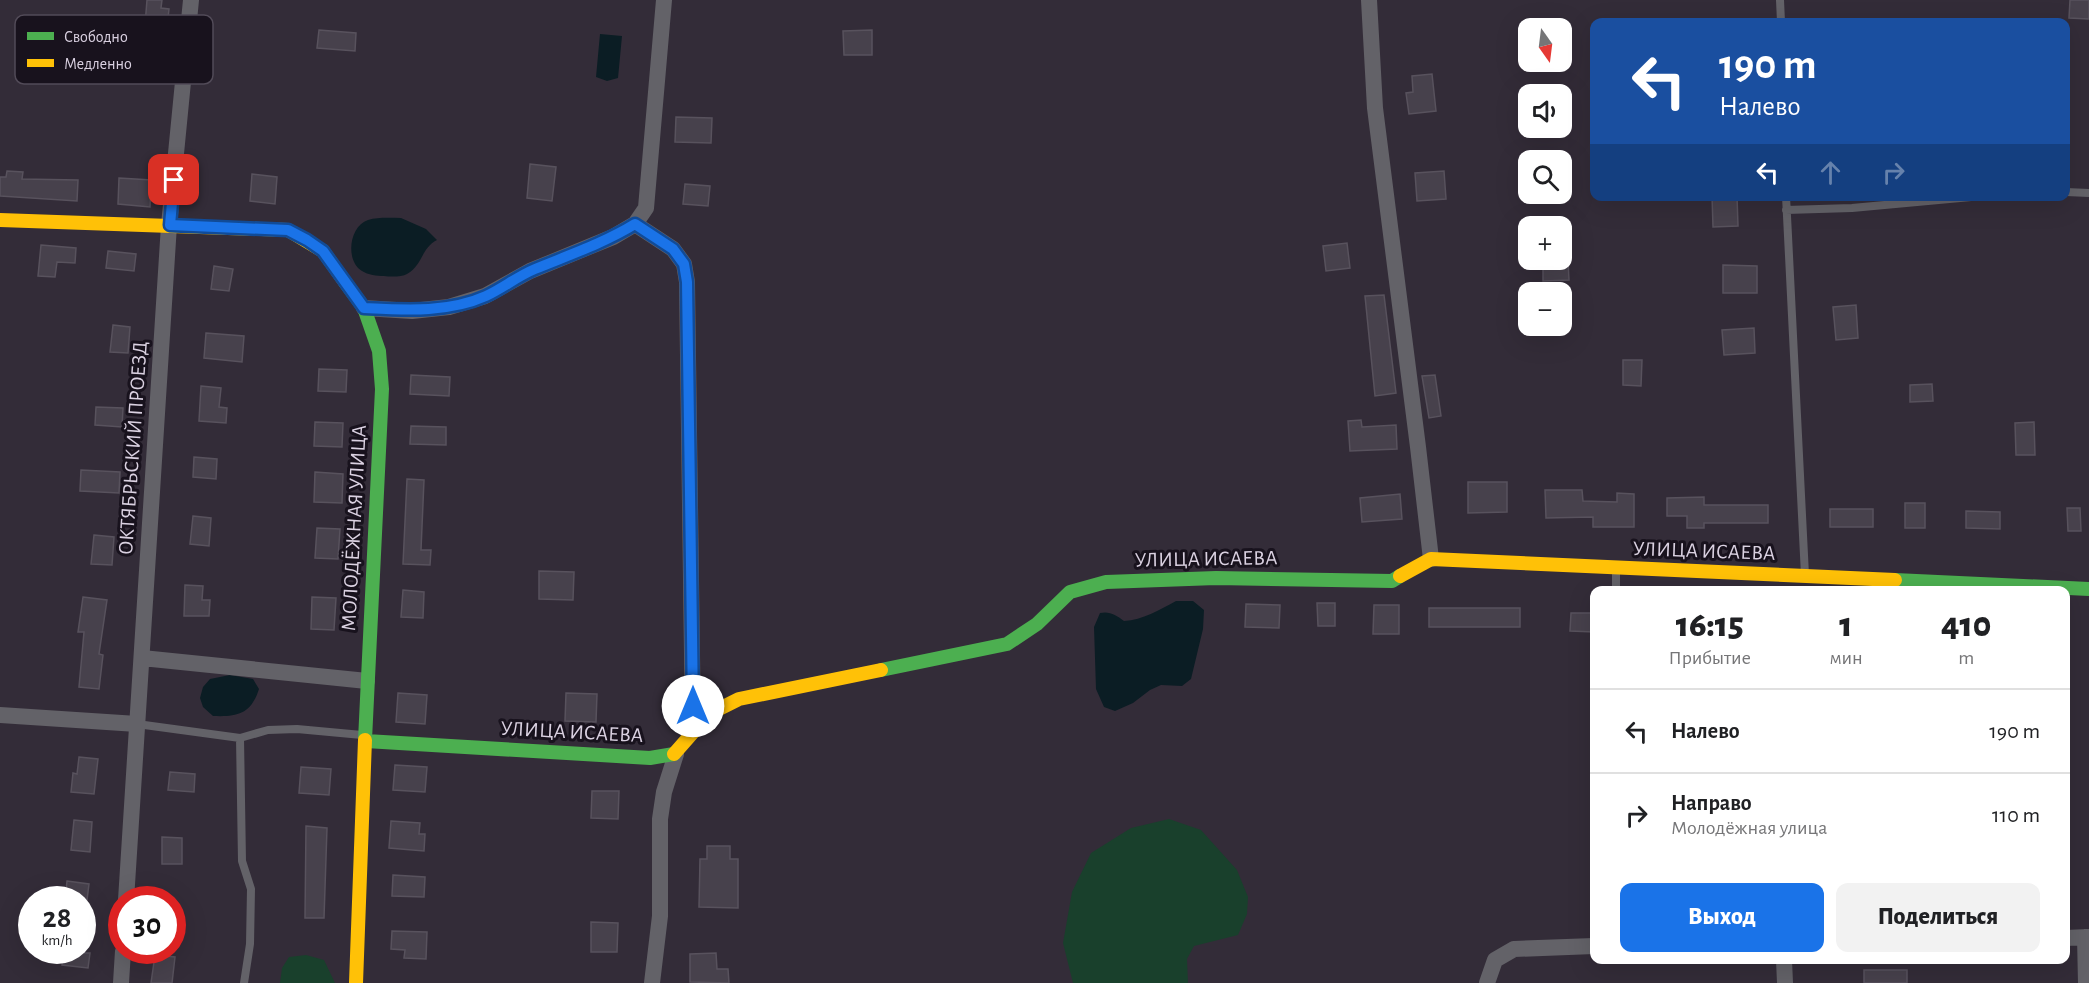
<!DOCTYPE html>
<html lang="ru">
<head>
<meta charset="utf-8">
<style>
  :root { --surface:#fff; --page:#f2f2f2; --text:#202124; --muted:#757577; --line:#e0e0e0; --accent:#1a73e8 }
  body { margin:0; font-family:"Alegreya Sans",sans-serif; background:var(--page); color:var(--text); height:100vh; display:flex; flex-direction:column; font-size:22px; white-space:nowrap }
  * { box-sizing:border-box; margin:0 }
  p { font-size:20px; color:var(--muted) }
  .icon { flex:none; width:33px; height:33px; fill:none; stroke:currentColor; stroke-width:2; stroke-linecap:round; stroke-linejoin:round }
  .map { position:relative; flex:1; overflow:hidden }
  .side { position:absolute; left:1590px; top:586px; width:480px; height:378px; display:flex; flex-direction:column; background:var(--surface); border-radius:12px; box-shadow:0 6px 24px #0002 }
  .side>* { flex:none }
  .top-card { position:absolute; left:1590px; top:18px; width:480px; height:183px; border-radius:12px; box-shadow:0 6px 24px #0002; background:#1a4fa0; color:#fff; overflow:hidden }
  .needle { width:39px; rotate:166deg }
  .controls { position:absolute; left:1518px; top:18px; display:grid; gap:12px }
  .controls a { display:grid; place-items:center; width:54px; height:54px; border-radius:12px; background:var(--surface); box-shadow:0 6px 24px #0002; font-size:30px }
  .speed { position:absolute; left:18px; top:886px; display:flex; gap:12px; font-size:30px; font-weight:700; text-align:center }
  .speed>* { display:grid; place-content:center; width:78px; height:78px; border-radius:50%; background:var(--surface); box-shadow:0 6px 24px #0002; line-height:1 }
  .speed small { font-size:15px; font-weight:400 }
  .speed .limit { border:9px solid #d22; background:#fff; color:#111 }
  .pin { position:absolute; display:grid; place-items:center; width:51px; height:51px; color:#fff; margin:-26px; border-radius:12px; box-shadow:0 3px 9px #0006 }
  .me { position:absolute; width:66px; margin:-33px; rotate:0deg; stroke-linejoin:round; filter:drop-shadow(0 0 4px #0008) }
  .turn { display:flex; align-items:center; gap:21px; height:126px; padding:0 30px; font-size:27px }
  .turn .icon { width:78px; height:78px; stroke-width:2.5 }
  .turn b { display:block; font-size:42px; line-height:51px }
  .lanes { display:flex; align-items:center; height:57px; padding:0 30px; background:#0003; justify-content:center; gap:30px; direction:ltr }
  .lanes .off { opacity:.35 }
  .eta { display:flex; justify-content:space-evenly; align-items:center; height:102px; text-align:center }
  .eta b { font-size:36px; font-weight:800; line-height:42px }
  .action { display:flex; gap:12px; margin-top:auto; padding:12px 30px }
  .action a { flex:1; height:69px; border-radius:12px; background:var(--accent); color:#fff; font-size:24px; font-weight:800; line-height:69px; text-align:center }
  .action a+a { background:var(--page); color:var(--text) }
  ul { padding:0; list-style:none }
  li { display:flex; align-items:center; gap:18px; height:84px; padding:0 30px; border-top:2px solid var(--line) }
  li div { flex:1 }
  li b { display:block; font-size:22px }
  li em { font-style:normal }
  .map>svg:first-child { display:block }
</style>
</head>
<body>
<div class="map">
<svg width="2089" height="983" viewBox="0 0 2089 983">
  <rect width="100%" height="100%" fill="#332c38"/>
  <!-- green -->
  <path fill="#19402c" d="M1169 819 1201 830 1237 870 1248 897 1247 914 1238 935 1194 946 1187 959 1188 983H1073L1063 943 1072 892 1091 853 1131 828Z
    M306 955 324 960 335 983H280L282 968 289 957Z"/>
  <!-- water -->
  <path fill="#0b1d24" d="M600 34 622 36 618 78 607 81 596 77Z
    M401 218 426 229 437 240C421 248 423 265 407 274 402 277 391 277 384 276 377 276 368 275 362 271 345 261 349 226 368 220 378 217 390 218 401 218Z
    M1176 601H1193L1204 610 1203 629 1191 679 1182 686 1161 685 1150 690 1133 703 1115 711 1104 707 1096 689 1094 627 1100 613C1110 611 1116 615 1124 621 1143 620 1159 610 1176 601Z
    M230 675 253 679 259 689C251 714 238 717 213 716L203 707 200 698 203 687 210 679Z"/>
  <!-- building -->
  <path fill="#47414c" stroke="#58525d" stroke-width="1.5" d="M147 0H162L161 8 169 9 167 27 145 25Z
    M2070 0H2089V19L2069 18Z
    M319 30 356 33 355 51 317 48Z
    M872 30V55H844L843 31Z
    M1432 74 1436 111 1409 114 1406 93 1413 92 1412 76Z
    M676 117 712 118 711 143 675 142Z
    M530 164 556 167 552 201 527 198Z
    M7 171 23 172 22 179 78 180 77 201 0 196V177H6Z
    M1444 171 1446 199 1417 201 1415 173Z
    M252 174 277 177 275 204 250 201Z
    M119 178 151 180 150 207 118 204Z
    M685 184 710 186 708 206 683 204Z
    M1712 196H1737L1738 226 1713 227Z
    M1347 243 1350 268 1326 271 1323 246Z
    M41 245 76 248 75 263 57 262 55 277 38 276Z
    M108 251 136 254 134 271 106 268Z
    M1543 260H1568L1569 280 1543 281Z
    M1723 265 1757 266V293H1723Z
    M214 266 233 269 229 291 211 289Z
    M1384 295 1396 393 1375 396 1365 296Z
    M1856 305 1858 338 1836 340 1833 307Z
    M113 325 130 327 128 353 110 352Z
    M1754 328 1755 353 1724 355 1722 330Z
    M206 333 244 336 242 362 204 358Z
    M1623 360H1642L1641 386 1623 385Z
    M319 369 347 370 346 392 318 391Z
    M411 375 450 377 449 396 410 394Z
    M1435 375 1441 416 1429 418 1422 376Z
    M1932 384 1933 401 1910 402V385Z
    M201 386 221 388 219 407 227 408 226 423 199 421Z
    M96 407 123 408 122 427 95 425Z
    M1361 420 1362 427 1396 425 1397 449 1350 451 1348 421Z
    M315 422 343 423 342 447 314 446Z
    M2034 422 2035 455H2016L2015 423Z
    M411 426 446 427V445L410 444Z
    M194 457 217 459 216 479 193 477Z
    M81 470 120 472 119 493 80 491Z
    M315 472 343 474 342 503 314 502Z
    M407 479 424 480 421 550H431L430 565 403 564Z
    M1468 482H1507V512L1468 513Z
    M1545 490H1582L1583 501 1617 502V493L1634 494V527H1593V517L1546 518Z
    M1400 494 1402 519 1362 522 1360 498Z
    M1704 497V505H1768V523H1704V528H1687V516H1667V498Z
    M1905 503H1925V528H1905Z
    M2067 508H2080L2081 531H2068Z
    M1830 509H1873V527H1830Z
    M1966 511 2000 512V529L1966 528Z
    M193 516 211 518 209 546 190 544Z
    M317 528 340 529 338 559 315 558Z
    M94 535 114 537 112 565 91 564Z
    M539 571 574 572 573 600 539 599Z
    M185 585 203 586 202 600H210L209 616H184Z
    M403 590 424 592 423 618 401 617Z
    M83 597 107 600 99 654 103 655 99 689 79 687 84 632H78Z
    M312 597 336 598 334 630 311 629Z
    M1317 603H1335V626H1318Z
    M1246 604 1280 605 1279 628 1245 627Z
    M1374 605H1399V634H1373Z
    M1429 608H1520V627H1429Z
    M1571 613H1594V632L1570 631Z
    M398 693 427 695 425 724 396 722Z
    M566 693 597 694 596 722 565 721Z
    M79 757 98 759 94 794 71 792 73 773 77 774Z
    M395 765 427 767 425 792 393 790Z
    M301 767 331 769 329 795 299 793Z
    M170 772 195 774 194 792 168 790Z
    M592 791H619L618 819 591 818Z
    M74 820 92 822 90 852 71 850Z
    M391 821 420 823 419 834H425L424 851 389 848Z
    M306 826 327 828 324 918H305Z
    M162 837 182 838V864H162Z
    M707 846H730V859H738V908L699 907 700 859H707Z
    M393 875 425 877 424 897 392 896Z
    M67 881 89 884 87 900H65Z
    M591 922 618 923 617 952H591Z
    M392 931 427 932 426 959 404 958 405 950 391 949Z
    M64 951H84V953H90L88 968 62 965Z
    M716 953 717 969H728L729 983 690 982V954Z
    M155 955 175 957 172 983H151Z
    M1864 970H1907V983H1864Z"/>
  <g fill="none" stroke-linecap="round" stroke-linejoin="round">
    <!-- lane -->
    <path stroke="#636268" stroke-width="8" d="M1780 0 1781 22
      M2066 192 2089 193
      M1786 196 1805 575
      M1786 210 1852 208 1982 196
      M1616 591V569
      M137 724 240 738 268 730 297 729 362 735
      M240 738 242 861 251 889 250 944 244 983"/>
    <!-- street -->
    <path stroke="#636268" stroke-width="16" d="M1369 0 1375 108 1418 447 1431 559
      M635 224 673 249 684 264 687 282 693 728
      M364 308 412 311 449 307 485 296 530 271 613 237 635 224 646 208 664 0
      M142 658 367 681
      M0 715 137 724
      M126 900 169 225 191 0
      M2085 937 2086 983
      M2066 938 2089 937
      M1784 960 1785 983
      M121 983 123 951
      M652 983 660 916V819L664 792 676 754
      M1487 983 1495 960 1514 949 1594 946"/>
    <!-- fast -->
    <path stroke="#4caf50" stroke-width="14" d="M345 282 364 308 379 351 382 389 365 740
      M1895 580 2089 589
      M881 670 1007 644 1037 624 1070 592 1106 582 1216 578 1392 581 1400 576
      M366 741 650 758 674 754"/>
    <!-- slow -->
    <path stroke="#ffc107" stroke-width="14" d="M0 220 288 230 323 251 345 282
      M1400 576 1431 559 1895 580
      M674 754 703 721 719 709 739 699 881 670
      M356 983 365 740"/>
  </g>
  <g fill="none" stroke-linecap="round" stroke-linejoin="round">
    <!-- route casing -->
    <g stroke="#114b97" stroke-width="15">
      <path id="route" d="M174 180 170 225 288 230 307 240 323 251 364 308C405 310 448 313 486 296 503 288 518 276 535 269 569 255 604 243 635 224L673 249 684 264 687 282 693 706"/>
    </g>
    <!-- route -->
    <use href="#route" stroke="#1a73e8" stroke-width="10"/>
  </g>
  <g text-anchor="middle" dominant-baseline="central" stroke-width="6" stroke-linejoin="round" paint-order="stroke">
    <!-- street labels -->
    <g font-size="21" fill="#dad1e1" stroke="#18121d">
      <text transform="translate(133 448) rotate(-86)">ОКТЯБРЬСКИЙ ПРОЕЗД</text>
      <text transform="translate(354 528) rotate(-87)">МОЛОДЁЖНАЯ УЛИЦА</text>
      <text transform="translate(1704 551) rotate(2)">УЛИЦА ИСАЕВА</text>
      <text transform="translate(1206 559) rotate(-1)">УЛИЦА ИСАЕВА</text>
      <text transform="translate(572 732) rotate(3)">УЛИЦА ИСАЕВА</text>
    </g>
  </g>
  <!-- legend -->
  <rect x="15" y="15" width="198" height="69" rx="9" fill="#18121d" stroke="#524b58" stroke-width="1.5"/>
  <rect x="27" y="32" width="27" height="8" fill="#4caf50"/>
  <rect x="27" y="59" width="27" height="8" fill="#ffc107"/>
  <g font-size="16" fill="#dad1e1">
    <text x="64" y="42">Свободно</text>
    <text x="64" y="69">Медленно</text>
  </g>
</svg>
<div class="controls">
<a><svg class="needle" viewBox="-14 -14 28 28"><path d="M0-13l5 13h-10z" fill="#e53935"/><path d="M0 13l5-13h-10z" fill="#757577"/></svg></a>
<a><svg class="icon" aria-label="sound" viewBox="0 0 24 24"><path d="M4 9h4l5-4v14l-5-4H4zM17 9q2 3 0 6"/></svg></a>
<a><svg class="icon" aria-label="search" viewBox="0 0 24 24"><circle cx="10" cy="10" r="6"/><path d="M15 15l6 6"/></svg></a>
<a>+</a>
<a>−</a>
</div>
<div class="speed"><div>28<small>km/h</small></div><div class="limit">30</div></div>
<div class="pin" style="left:174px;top:180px;background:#d93025"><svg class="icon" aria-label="arrive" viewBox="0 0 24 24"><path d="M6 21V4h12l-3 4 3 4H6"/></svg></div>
<svg class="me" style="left:693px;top:706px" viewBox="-20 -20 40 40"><circle r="19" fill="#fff"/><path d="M0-13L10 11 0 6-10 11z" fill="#1a73e8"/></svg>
<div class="top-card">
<div class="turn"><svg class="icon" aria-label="left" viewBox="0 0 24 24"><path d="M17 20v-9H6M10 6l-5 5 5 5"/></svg><div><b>190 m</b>Налево</div></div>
<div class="lanes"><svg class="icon" aria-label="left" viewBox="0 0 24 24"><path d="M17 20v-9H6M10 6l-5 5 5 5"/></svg><svg class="icon off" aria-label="ahead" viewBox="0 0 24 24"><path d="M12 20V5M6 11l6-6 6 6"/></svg><svg class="icon off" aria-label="right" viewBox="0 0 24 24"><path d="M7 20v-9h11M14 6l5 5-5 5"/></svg></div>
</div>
<section class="side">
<div class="eta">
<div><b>16:15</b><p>Прибытие</p></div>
<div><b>1</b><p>мин</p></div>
<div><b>410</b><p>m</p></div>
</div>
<ul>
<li><svg class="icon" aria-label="left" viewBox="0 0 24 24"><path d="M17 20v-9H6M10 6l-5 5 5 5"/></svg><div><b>Налево</b></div><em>190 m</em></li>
<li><svg class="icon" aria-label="right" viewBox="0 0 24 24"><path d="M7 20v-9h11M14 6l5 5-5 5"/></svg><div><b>Направо</b><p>Молодёжная улица</p></div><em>110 m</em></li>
</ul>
<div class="action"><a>Выход</a><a>Поделиться</a></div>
</section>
</div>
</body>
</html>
